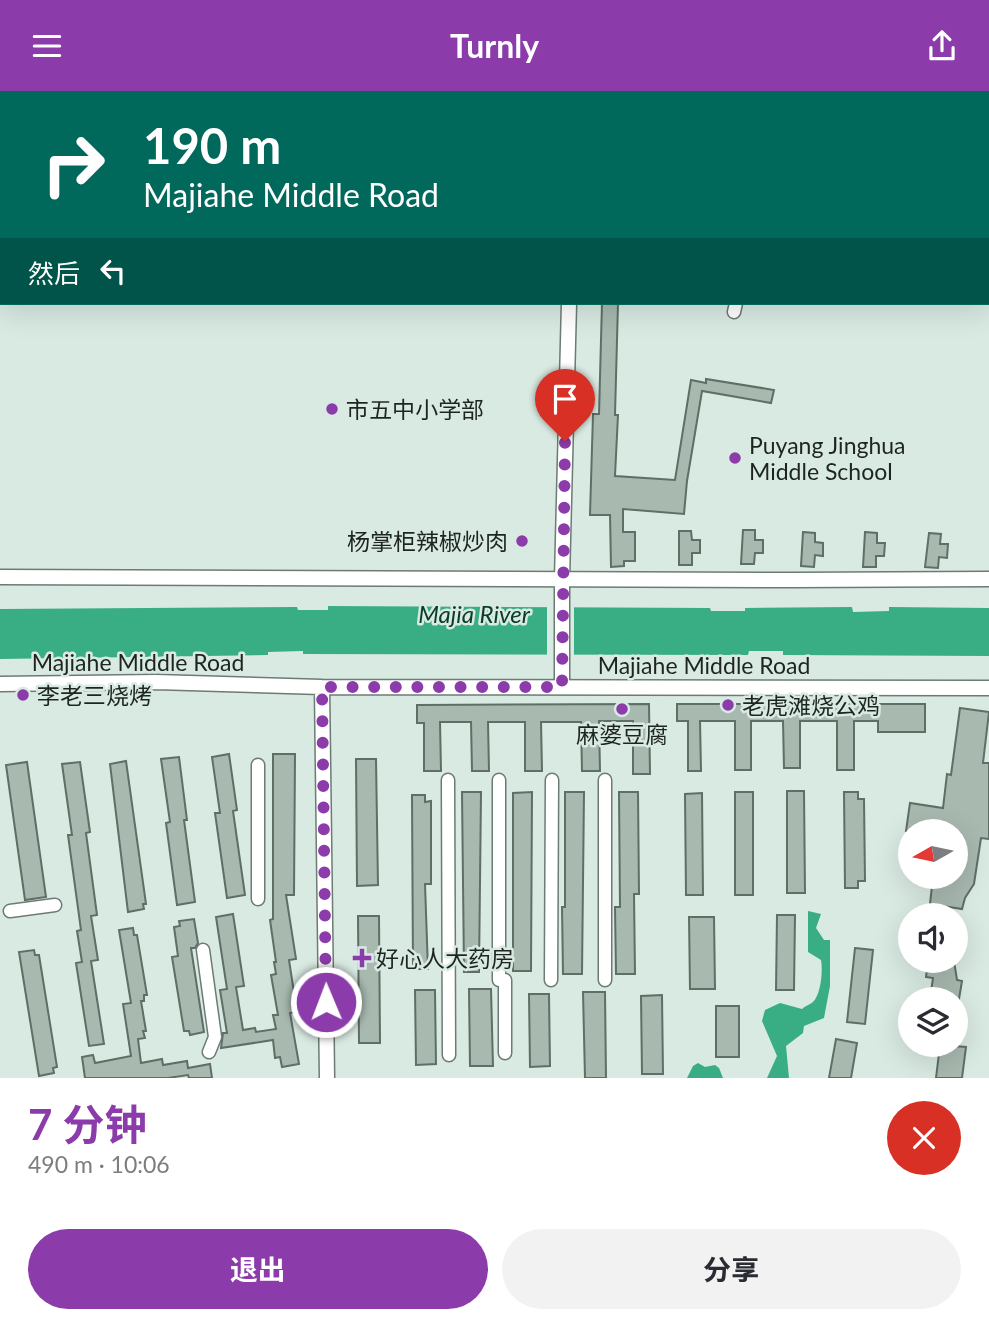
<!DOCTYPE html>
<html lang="zh">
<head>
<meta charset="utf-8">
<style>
  :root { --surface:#fff; --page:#f2f2f3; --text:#2b2b33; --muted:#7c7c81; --accent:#8b3baa }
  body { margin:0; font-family:Lato,"Noto Sans SC",sans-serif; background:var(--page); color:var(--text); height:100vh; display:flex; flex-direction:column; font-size:26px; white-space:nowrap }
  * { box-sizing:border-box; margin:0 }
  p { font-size:23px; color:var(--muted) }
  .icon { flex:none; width:38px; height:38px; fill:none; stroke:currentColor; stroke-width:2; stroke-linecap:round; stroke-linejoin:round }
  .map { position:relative; height:987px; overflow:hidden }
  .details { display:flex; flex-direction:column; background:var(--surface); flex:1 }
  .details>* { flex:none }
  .banner { position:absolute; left:0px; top:0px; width:990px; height:214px; box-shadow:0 7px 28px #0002; background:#00695c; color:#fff; overflow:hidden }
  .needle { width:46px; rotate:261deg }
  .buttons { position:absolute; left:898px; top:728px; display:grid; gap:14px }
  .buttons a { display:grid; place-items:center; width:70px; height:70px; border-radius:50%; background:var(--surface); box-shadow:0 7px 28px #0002; font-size:35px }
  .pin { position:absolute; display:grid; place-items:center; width:60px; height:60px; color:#fff; margin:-72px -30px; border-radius:50% 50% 50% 0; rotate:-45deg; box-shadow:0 0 7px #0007 }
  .pin .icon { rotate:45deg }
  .me { position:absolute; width:77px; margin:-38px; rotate:359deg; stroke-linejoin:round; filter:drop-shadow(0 0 5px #0008) }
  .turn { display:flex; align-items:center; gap:24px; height:147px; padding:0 28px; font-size:32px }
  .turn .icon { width:91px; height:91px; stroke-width:2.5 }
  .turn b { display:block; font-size:49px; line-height:60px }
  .then { display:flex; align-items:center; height:66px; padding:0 28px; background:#0003; gap:14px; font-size:26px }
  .round { display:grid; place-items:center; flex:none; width:74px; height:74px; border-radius:37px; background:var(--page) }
  .overview { display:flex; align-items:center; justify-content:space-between; height:119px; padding:0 28px }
  h1 { font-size:42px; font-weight:700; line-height:52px; color:var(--accent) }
  .cta { display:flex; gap:14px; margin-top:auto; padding:14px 28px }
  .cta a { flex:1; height:80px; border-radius:42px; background:var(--accent); color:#fff; font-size:28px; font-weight:700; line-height:80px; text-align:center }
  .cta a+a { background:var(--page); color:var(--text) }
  header { display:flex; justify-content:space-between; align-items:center; height:91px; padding:0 28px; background:var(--accent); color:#fff; font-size:32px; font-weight:700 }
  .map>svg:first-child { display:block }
</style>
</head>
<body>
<header><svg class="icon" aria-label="menu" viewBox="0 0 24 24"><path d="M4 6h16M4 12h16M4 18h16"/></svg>Turnly<svg class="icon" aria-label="share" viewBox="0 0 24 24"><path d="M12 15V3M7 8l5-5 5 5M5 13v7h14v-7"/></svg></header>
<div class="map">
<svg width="989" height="987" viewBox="0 0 989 987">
  <rect width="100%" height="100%" fill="#d9eae2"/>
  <!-- water -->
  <path fill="#39ad83" d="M328 515 710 517 711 520H745V517L852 516 853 521 889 520V516L989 517V565L783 564V560H749L748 564 303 563V560L268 561V564L0 568V518L297 516 298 519H328Z
    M808 820 821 823 816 837 824 849H830V895L824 927 804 935 803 942 786 955 789 987H767L777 965 762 930 765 919 780 912 802 918C805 915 809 914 813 911 821 903 823 880 821 869L808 861Z
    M698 972 705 976 715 974 719 977 723 987H687L693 975Z"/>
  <!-- pier -->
  <path fill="#d9eae2" d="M547 512H574V567H547Z"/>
  <!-- building -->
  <path fill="#a8b9b0" stroke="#5f6e67" stroke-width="2" d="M602 212H618L615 324H618L615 385 675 389 691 289 706 292V288L774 299 771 312 702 300 687 390 684 423 623 418V441H635V470H624V475L611 476 610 424H590L593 323H599Z
    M743 439H755V449H763V462H755L754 473H741Z
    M679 440H691L692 449H700V462H692V474H679Z
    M803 441 815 442V451L823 452V465L815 464 814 476 801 475Z
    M865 441 877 442V452H885L884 465H876V476H863Z
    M929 442 941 443 940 453H948L947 467 939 466 938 477 925 476Z
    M649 613 650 683H633V630H599L600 680H582L581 631H541L542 680H525V631H488L489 680H472L471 631H440L441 680H424V632H417V614Z
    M677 613H925V641H878V630H854V679H837V630H800V677H784L783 630H751V679H735V630H700L701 680H688V630H677Z
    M960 617 989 621 983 672H989V748L981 747 974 793 965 807 962 818 930 813 933 786H956V740H906L910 712 943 717 947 683 951 684Z
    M229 663 237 719 233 720 245 804 227 807 215 722H220L212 666Z
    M273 663H295L294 804H286L296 868 289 869 297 921 290 922 299 973 282 976 280 966 275 967 273 949 221 957 223 942H227L220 899 227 898 216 826 233 823 244 895 236 896 243 939 255 937 256 941 276 938 273 924H278L271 884 276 883 274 871H276L270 829 273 828Z
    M179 666 187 729H184L195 811 177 814 166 732 170 731 161 668Z
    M356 668H376L378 794 357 795Z
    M126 670 146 813H143L144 818 128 821 110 673Z
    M27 671 46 806 25 809 6 674Z
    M80 671 90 741 86 742 97 824 91 825 98 869 91 870 104 953 89 955 76 872 82 871 77 840 81 839 68 744H72L62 673Z
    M787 700H804L805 802H787Z
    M462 701H481L479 881H464Z
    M532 701 531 880H513V702Z
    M565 701H584L582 883H563L562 816H565Z
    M619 701H638L639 803H634L635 883H616L615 816H620Z
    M735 701H753V804H735Z
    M844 701H858V708H864L865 790H858V797H845Z
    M702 702 703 804H686L685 703Z
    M412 704H425V711L431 710V793H425L428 878H413Z
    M905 746H910V774L901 773Z
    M777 824H795L794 899H776Z
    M358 825H379L380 952H359Z
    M689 826H714L715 898H690Z
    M194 828 198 852 195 857H191L204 941 190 944 189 940H184L172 866 178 865 174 836 180 835 179 830Z
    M133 837 134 844H137L147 904H144V910H141L146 940H143L145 947 138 948 141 972 162 968 163 974 187 970 188 977 210 973 212 987H189L188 984 168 987H85L82 966 93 964 95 972 131 965 123 913 131 912 119 839Z
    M855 857 873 859 865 933 847 931Z
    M34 859 35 864H39L57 976 53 977 54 982 39 985 19 861Z
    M928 870H954L957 889 962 890 959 908H930L933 887 926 886Z
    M469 898H491L493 975H470Z
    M415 899H435L436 973 416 974Z
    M583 901H605L606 987H585Z
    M529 903H549L550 975 530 976Z
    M662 904 663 983H642L641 905Z
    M716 915H739V966H716Z
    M836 948 857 952 851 987H829Z
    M940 954 966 956 962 987H936Z"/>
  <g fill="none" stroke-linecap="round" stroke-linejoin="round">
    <!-- minor casing -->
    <g stroke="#6c7b74" stroke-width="15">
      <path id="minor" d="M856 0 863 1
        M734 221 736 212
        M258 674V808
        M448 689 449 964
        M10 820 55 814
        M203 859 215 946 209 961
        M499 889V689
        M551 889 552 689
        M605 889V689
        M505 962V889"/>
    </g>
    <!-- tertiary casing -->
    <g stroke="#6c7b74" stroke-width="17">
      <path id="tertiary" d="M575 2V0
        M0 486 795 489 989 488
        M0 593 156 591 322 596 989 597
        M322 596 327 987
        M562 596V488L569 212"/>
    </g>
    <!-- minor -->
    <use href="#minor" stroke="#fff" stroke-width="12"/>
    <!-- tertiary -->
    <use href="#tertiary" stroke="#fff" stroke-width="14"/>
  </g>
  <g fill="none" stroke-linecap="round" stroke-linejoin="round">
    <!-- route -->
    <path stroke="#8b3baa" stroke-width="12" stroke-dasharray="0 21.6" d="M326 911 322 596H562L565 350"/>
  </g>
  <!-- markers -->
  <g fill="#8b3baa" stroke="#d9eae2" stroke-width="2.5">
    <circle cx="332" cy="318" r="7"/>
    <circle cx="735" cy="367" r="7"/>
    <circle cx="522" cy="450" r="7"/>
    <circle cx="23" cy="604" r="7"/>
    <circle cx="728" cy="614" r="7"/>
    <circle cx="622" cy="618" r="7"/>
    <path d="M358.5 856.5h7v7h7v7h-7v7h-7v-7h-7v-7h7z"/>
  </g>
  <g text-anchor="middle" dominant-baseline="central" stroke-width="5" stroke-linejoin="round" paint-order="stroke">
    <!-- poi labels -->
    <g font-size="23" fill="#1e2521" stroke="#d9eae2" text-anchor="start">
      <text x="346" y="318">市五中小学部</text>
      <text x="749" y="354">Puyang Jinghua<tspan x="749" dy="26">Middle School</tspan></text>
      <text x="508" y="450" text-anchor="end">杨掌柜辣椒炒肉</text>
      <text x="37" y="604">李老三烧烤</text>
      <text x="742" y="614">老虎滩烧公鸡</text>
      <text x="622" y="643" text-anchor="middle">麻婆豆腐</text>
      <text x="376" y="867">好心人大药房</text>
    </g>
    <!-- street labels -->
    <g font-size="23" fill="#1e2521" stroke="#d9eae2">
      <text x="138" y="571">Majiahe Middle Road</text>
      <text x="704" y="574">Majiahe Middle Road</text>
    </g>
    <!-- water labels -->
    <g font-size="24" font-style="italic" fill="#093c2a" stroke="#d9eae2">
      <text x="474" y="522">Majia River</text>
    </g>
  </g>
</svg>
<div class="buttons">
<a><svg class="needle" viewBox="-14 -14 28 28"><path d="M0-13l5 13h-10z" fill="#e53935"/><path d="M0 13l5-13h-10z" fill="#7c7c81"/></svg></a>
<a><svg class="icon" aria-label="sound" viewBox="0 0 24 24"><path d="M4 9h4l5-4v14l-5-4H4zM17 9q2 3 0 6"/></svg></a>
<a><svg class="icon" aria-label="layers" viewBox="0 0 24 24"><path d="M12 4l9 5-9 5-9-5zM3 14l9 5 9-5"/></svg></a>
</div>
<div class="pin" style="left:565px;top:350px;background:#d93025"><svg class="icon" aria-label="arrive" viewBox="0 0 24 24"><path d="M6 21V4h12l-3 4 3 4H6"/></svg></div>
<svg class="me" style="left:326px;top:911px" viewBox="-20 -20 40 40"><circle r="17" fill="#8b3baa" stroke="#fff" stroke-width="3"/><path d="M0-11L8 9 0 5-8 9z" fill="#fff"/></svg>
<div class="banner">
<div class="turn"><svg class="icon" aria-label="right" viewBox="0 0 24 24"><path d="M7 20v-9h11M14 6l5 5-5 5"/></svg><div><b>190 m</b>Majiahe Middle Road</div></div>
<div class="then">然后<svg class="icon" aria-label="left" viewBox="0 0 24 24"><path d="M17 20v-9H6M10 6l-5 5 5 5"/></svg></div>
</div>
</div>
<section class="details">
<div class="overview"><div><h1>7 分钟</h1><p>490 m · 10:06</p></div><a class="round" style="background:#d93025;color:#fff"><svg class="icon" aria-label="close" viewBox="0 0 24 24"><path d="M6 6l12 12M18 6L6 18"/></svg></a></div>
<div class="cta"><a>退出</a><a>分享</a></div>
</section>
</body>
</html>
